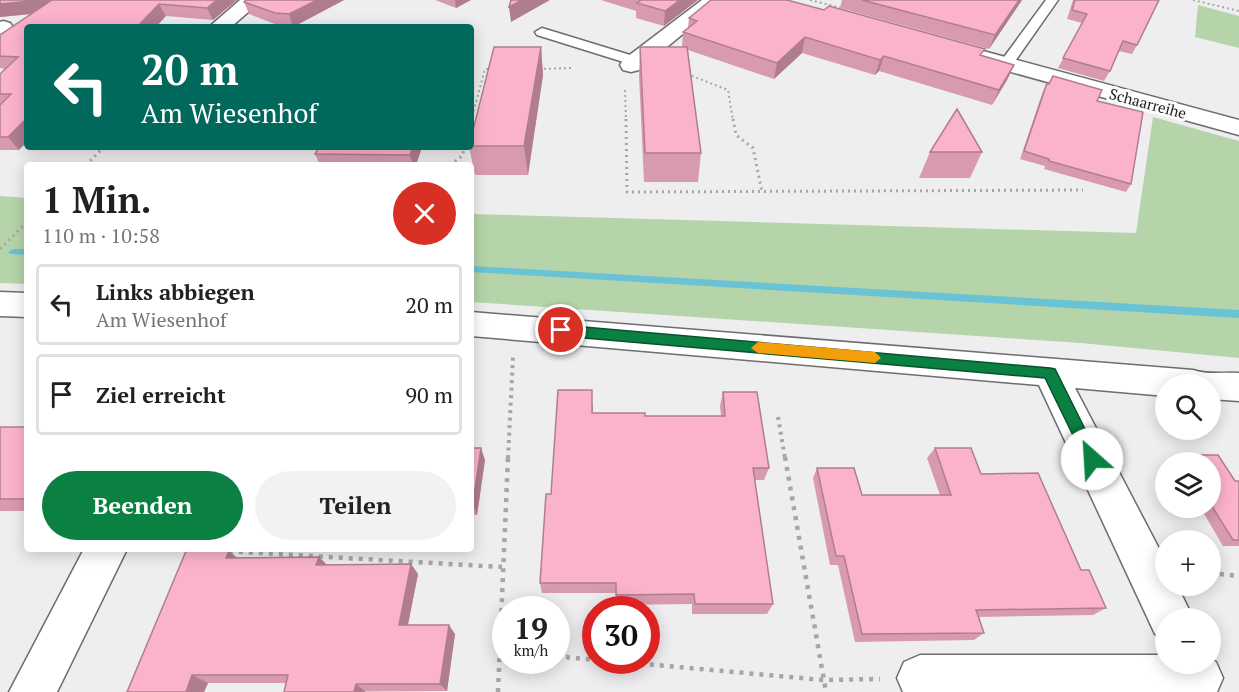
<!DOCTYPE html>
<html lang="de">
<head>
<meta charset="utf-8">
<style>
  :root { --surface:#fff; --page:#f2f2f2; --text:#202124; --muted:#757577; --line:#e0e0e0; --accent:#0b8043 }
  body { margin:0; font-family:"PT Serif",serif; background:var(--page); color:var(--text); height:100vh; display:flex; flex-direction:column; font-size:22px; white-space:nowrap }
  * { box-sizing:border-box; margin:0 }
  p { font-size:20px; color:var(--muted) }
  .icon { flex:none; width:33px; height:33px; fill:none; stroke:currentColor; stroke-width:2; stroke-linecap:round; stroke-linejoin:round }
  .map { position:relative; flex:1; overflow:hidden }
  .sheet { position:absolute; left:24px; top:162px; width:450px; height:390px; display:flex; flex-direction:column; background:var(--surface); border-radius:6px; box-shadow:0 3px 15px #0003 }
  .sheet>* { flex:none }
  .hud { position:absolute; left:24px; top:24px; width:450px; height:126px; border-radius:6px; box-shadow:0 3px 15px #0003; background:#00695c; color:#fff; overflow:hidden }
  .tools { position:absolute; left:1155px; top:374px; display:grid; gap:12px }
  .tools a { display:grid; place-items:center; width:66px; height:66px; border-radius:50%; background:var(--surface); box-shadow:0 3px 15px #0003; font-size:30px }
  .speed { position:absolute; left:492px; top:596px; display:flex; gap:12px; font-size:30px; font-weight:700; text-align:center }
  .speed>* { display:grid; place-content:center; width:78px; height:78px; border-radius:50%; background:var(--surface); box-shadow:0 3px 15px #0003; line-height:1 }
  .speed small { font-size:15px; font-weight:400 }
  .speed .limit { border:9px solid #d22; background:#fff; color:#111 }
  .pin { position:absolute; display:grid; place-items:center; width:51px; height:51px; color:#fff; margin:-26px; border:3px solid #fff; border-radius:50%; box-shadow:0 2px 6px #0007 }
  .me { position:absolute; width:66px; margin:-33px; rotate:334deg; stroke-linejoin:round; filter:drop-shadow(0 0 4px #0008) }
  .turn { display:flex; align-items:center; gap:21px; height:126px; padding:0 18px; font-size:27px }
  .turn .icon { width:78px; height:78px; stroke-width:2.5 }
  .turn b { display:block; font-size:42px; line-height:51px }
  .round { display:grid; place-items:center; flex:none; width:63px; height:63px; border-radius:32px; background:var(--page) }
  .head { display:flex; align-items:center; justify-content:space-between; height:102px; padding:0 18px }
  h1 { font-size:36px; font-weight:600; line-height:45px }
  .button { display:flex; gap:12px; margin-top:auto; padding:12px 18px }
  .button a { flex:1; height:69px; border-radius:36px; background:var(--accent); color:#fff; font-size:24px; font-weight:600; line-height:69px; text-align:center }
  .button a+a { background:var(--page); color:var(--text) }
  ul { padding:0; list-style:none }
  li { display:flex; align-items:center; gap:18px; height:81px; margin:0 12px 9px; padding:0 6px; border:3px solid var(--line); border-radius:6px }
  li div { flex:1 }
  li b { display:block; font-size:22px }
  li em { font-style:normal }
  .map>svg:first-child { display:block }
</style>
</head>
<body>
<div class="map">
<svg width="1239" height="692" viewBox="0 0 1239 692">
  <rect width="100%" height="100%" fill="#eeeef0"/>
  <!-- green -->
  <path fill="#b6d4a9" d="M1198 5 1239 16V48L1195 37Z
    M1153 117 1239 141V358L1081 343 471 302V214L1136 233Z
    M0 196 27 198V284L0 283Z"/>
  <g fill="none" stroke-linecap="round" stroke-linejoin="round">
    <!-- stream -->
    <path fill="#6ac2d5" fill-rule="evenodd" d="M13 249H27V255L10 254 8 252Z
      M471 266 1239 310V318L471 272Z"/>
    <!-- service casing -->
    <g stroke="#6d6d6e" stroke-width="3">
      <path id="service" d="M1046 0H1058L1011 67H1001L999 64Z
        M542 28 640 58 642 61 640 64H630L537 35 535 32Z"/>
    </g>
    <!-- minor casing -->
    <g stroke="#6d6d6e" stroke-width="3">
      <path id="minor" d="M240 0H262L231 27H209Z
        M702 0H724L639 70 631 72 623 70 620 65 623 60Z
        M3 21 10 23 13 27 10 31 0 34V22Z
        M0 292 27 293V317L0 316Z
        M471 312 1193 370C1207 375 1224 372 1239 373V401L1210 399V384H1166V396L1075 388 1166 562V585H1177L1193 618H1166V638L1155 634 1039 385 471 336Z
        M84 549H127L57 692H9Z
        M920 655H1166V663H1210V659L1216 662 1223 678 1217 692H903L897 678 904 662Z"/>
    </g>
    <!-- secondary casing -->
    <g stroke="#6d6d6e" stroke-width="3">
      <path id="secondary" d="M972 48 1239 120V135L964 59 961 54 964 49Z"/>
    </g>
    <!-- path-far3 -->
    <path stroke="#a6a6a7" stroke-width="2" stroke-dasharray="2 3" stroke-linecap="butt" d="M810 0 845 9
      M1193 0 1239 11
      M539 69 573 68
      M687 74 728 90 733 121
      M625 90 626 121
      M471 121 485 69H492"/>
    <!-- path-far2 -->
    <path stroke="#a6a6a7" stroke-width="3" stroke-dasharray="2 4" stroke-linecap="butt" d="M626 119 627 192 1083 190
      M733 119 736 135 753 148 762 192
      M471 122 472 119
      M86 165 104 147
      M450 165 462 156 465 147
      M0 249 27 222"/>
    <!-- path-far1 -->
    <path stroke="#a6a6a7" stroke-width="4" stroke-dasharray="3 4.5" stroke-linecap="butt" d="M778 417 785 458
      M508 458 513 357"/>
    <!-- path -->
    <path stroke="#a6a6a7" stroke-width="4.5" stroke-dasharray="4 6" stroke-linecap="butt" d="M785 457 826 692
      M189 549 502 567
      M1210 573 1239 576
      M556 656 596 660
      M600 660 823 680 880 679
      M498 692 508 457"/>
    <!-- service -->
    <use href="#service" fill="#fff" fill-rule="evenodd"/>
    <!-- minor -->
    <use href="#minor" fill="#fff" fill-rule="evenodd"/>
    <!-- secondary -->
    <use href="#secondary" fill="#fff" fill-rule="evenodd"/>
  </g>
  <!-- wall -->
  <path fill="#d89aaf" d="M0 0H237L213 20 166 16 27 27 19 150H0V74L5 69 0 68V35L31 14 0 17Z
    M246 0H344L293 27 280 26 249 14 244 2Z
    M435 0H471L456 8Z
    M601 0H698L664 26 636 18V11Z
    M842 0H1022L989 49 840 8Z
    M1073 0H1159L1137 45 1132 54 1119 51 1110 71 1104 81 1058 68 1082 23 1067 19Z
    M689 18 982 56 1014 65 1007 80 992 105 879 71 875 75 802 53 774 79 688 50 701 153 698 182H644L639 76 640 47H682L683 32 688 28Z
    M541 47 543 75 528 175H475L469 147H471V138Z
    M1047 83 1097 101 1131 184 1126 192 1044 169 1045 166 1020 159 1043 91Z
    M422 147 416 165H320L315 154Z
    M930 152H982L970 178H919Z
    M723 392 769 468 764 480H754L773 604 767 614H692V604L617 605 616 593H542L540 583 593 403V413L645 416H721L720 406Z
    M0 427H27V511H0Z
    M471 448 485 460 477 515H471Z
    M935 448 981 474 1081 570 1106 608 1093 615 979 617 984 633 974 640 855 642 838 565H830L813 478 817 468 862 495H940L927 458Z
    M1181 455H1218L1235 481H1239V546H1223L1200 507H1210V462H1173Z
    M319 557 327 565 411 564 418 574 408 625 455 634 447 691 284 692 286 683H208L204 692H127L238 558Z"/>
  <!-- shaded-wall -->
  <path fill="#b07d8f" d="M42 0H54L61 11 0 17V4Z
    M217 0H237L213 20 207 8Z
    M317 0H344L293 27 289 14Z
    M455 0H471L456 8Z
    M522 0H550L511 22 509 7Z
    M680 0H698L664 26 665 11Z
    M1019 0H1022L989 49 995 35Z
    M159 4 166 16 156 27H137Z
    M805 37 802 53 774 79 777 63Z
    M541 47 543 75 528 175 524 146Z
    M884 56 879 71 875 75 880 60Z
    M1014 65 1007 80 992 105 999 90Z
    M27 118V142L19 150 8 137Z
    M413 147H422L416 165H413L410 155Z
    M481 448 485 460 477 515 473 503Z
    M229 551 241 561 226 558Z
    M319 557 329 567 316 565Z
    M411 564 418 574 406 634 399 625Z
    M449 625 455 634 447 691 440 684Z
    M192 675 208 683 204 692H186Z
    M356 684 365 691V692H354Z"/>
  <!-- building -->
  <path fill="#fbb3cc" stroke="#b07d8f" stroke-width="1.5" d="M0 0H42L0 4Z
    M52 0H217L207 8 159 4 137 27H27V118L8 137H0V105L11 94H0V74L18 57 0 56V35Z
    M246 0H317L289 14 275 13 244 2Z
    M511 0H522L509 7Z
    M641 0H680L665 11 637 3Z
    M711 0H787L824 10 829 6 985 49 980 55 1014 65 999 90 884 56 880 60 805 37 777 63 683 32 697 21 689 18Z
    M862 0H1019L995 35Z
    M1075 0H1159L1137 45 1123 41 1110 71 1063 58 1087 14 1072 10Z
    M494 47H541L524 146H471V138Z
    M640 47H687L701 153H645Z
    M1053 76 1102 90 1097 101 1143 112 1131 184 1049 161V159L1024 151 1047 83 1049 84Z
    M957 109 982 152H930Z
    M319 147H413L410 155 315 154Z
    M558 390H592V413H645V416H725L723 392H757L769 468H753L773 604H695L694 594 616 595V583H540L546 494H551Z
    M0 427H27V499H0Z
    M471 448H481L473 503H471Z
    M935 448H971L981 474 1038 473 1081 570H1089L1106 608 976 610 984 633 862 634 844 556H836L817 468H854L862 495H951Z
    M1181 455H1218L1235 481H1239V540H1233L1210 503V462H1186Z
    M186 551H229L226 558 319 557 316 565 411 564 399 625H449L440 684H356L354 692H284L288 675H192L186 692H127Z"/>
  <!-- route -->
  <path fill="#0b8043" stroke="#07532c" stroke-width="1.5" d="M561 325 1050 368 1055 369 1100 459 1098 464 1092 466 1087 464 1045 378 561 336 555 330Z"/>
  <!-- slow -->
  <path fill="#f59e0b" d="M758 342 875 352 881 358 875 363 758 353 751 348Z"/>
  <g text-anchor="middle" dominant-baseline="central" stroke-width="6" stroke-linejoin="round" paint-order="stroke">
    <!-- far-street labels -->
    <g font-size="15" fill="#222223" stroke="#fcfcfd">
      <text transform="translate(1148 103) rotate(15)">Schaarreihe</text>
    </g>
  </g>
</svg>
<div class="tools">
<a><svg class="icon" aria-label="search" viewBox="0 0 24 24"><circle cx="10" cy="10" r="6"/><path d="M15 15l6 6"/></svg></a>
<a><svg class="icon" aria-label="layers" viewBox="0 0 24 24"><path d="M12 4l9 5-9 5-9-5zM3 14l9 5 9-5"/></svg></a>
<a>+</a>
<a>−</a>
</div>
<div class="speed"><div>19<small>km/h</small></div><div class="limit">30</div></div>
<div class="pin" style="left:561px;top:330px;background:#d93025"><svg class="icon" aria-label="arrive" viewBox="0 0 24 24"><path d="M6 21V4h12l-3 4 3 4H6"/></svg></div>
<svg class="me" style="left:1092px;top:459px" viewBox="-20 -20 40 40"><circle r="19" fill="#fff"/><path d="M0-13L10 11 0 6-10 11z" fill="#0b8043"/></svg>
<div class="hud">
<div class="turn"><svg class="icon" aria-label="left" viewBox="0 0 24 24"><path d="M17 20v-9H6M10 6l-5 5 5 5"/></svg><div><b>20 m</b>Am Wiesenhof</div></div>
</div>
<section class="sheet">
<div class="head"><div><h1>1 Min.</h1><p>110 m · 10:58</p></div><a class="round" style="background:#d93025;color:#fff"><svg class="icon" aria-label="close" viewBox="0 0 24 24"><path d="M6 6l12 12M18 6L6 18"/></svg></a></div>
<ul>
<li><svg class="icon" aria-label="left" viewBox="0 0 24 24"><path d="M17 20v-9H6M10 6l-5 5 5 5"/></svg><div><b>Links abbiegen</b><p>Am Wiesenhof</p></div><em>20 m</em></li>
<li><svg class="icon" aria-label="arrive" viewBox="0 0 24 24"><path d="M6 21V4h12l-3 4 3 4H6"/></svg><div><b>Ziel erreicht</b></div><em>90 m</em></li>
</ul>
<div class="button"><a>Beenden</a><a>Teilen</a></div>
</section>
</div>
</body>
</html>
